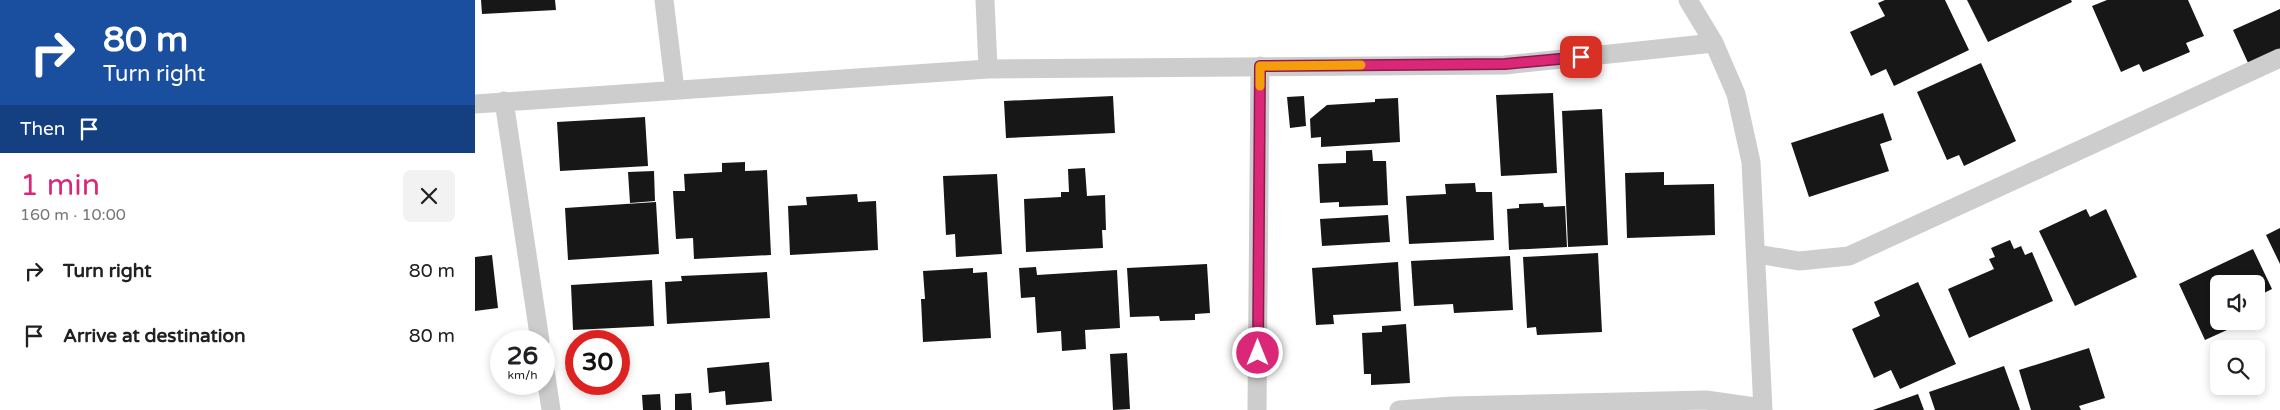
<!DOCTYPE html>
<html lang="en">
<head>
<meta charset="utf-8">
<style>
  :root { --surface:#fff; --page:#f2f2f2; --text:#202124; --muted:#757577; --accent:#db2777 }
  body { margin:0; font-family:"Varela Round",sans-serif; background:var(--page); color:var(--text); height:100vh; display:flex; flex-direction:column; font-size:19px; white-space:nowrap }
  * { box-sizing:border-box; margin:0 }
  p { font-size:16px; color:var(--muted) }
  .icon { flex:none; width:28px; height:28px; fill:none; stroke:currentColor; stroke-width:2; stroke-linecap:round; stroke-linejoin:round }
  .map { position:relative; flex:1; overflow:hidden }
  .drawer { display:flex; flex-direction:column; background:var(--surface); width:475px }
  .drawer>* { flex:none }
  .guide { background:#1a4fa0; color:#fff; overflow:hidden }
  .controls { position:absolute; left:1735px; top:275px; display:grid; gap:10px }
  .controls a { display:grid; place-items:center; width:55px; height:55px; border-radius:8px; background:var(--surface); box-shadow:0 2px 8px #0003; font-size:25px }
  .speed { position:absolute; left:15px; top:330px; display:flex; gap:10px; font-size:25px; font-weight:700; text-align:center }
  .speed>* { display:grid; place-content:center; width:65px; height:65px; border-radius:50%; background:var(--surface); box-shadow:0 2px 8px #0003; line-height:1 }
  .speed small { font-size:12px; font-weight:400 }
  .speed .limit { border:8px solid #d22; background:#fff; color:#111 }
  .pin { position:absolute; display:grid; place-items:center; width:42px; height:42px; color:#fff; margin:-21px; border-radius:10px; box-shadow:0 2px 8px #0006 }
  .me { position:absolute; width:55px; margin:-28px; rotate:0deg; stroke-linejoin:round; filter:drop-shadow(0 0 4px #0008) }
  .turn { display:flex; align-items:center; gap:18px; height:105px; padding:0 20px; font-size:22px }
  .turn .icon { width:65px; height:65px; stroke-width:2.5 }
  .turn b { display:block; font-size:35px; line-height:42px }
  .then { display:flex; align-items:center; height:48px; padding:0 20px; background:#0003; gap:10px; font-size:19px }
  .round { display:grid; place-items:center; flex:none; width:52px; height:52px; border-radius:8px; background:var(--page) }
  .overview { display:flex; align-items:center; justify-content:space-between; height:85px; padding:0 20px }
  h1 { font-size:30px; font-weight:600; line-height:38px; color:var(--accent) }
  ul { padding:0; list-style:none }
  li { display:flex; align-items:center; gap:15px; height:65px; padding:0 20px }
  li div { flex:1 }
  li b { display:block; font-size:19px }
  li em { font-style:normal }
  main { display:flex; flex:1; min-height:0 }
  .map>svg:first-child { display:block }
</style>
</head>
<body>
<main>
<section class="drawer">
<div class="guide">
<div class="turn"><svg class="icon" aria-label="right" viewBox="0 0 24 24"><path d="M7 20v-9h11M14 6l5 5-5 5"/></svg><div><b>80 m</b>Turn right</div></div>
<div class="then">Then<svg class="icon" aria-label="arrive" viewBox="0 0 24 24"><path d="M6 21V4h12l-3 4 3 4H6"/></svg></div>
</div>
<div class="overview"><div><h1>1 min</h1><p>160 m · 10:00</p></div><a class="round"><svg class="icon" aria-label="close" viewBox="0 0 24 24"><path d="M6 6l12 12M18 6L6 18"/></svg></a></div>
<ul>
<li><svg class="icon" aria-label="right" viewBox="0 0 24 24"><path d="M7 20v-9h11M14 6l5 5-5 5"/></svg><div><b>Turn right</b></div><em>80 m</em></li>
<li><svg class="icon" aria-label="arrive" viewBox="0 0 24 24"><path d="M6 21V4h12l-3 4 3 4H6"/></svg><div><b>Arrive at destination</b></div><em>80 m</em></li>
</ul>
</section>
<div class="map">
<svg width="1805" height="410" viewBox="0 0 1805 410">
  <rect width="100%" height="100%" fill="#fff"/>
  <!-- building -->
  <path fill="#171717" d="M6 0H80L81 10 7 14Z
    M1410 0H1470L1494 50 1419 86 1411 69 1396 76 1375 32 1410 16 1403 3Z
    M1492 0H1596L1597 2 1513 42Z
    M1632 0H1713L1729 36 1711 43 1715 52 1668 72 1664 64 1646 72 1617 6Z
    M1805 9V51L1774 65 1758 30Z
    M1506 63 1541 141 1489 166 1484 155 1472 160 1442 92Z
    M1078 93 1082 173 1026 176 1021 95Z
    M638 96 640 133 531 138 529 101Z
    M829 96 831 126 815 128 812 97Z
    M923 98 925 142 846 147V137L836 138 835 119 852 105 900 102V99Z
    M1127 109 1133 245 1093 247 1087 111Z
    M1408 113 1417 140 1405 144 1414 171 1334 197 1316 143Z
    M170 117 173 166 85 171 82 122Z
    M897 150 898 161H911L913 205 864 207V202L845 203 843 164 871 163V151Z
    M270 162V171L292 170 296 255 219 259 218 238 201 239 198 191H210L209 174 247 172V163Z
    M610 168 612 196 630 195 631 230H627L628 248 551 252 549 199 586 197V192H594L593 169Z
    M179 171 180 201 155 203 153 172Z
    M1189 172V185L1239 184 1240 235 1152 238 1150 173Z
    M522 174 527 254 481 257 480 234 471 235 468 176Z
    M1000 183 1001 192H1017L1019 240 934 244 931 196 971 194 970 184Z
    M382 194 383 202 401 201 403 250 315 255 313 206 332 205 331 197Z
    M181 202 184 254 93 260 90 208Z
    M1068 203 1069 207 1090 206 1092 247 1034 250 1032 209 1044 208V204Z
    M1611 209 1615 217 1631 209 1662 277 1600 306 1564 231Z
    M913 215 915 242 847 246 845 219Z
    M1805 228V264L1791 235Z
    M1535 240 1539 249 1546 246 1550 255 1557 252 1578 301 1494 338 1473 289 1519 269 1514 259 1520 257 1516 248Z
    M1778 249 1797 289 1781 297V284H1744V321H1761L1763 325 1730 340 1704 284Z
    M1123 253 1127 332 1062 335 1061 327 1052 328 1048 257Z
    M17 255 23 308 0 311V257Z
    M1035 256 1038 310 979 313 978 304 939 306 936 261Z
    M923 262 926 311 858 315 859 324 841 325 837 268Z
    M732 264 735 313 720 314V320L685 321 684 316 655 317 652 268Z
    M561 267 562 275 642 270 645 328 610 330 611 349 587 351 586 331 562 333 560 297 546 298 544 268Z
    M498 268V273L512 272 516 338 448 342 446 299H450L448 271Z
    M292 272 295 318 192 324 190 282 207 281 206 276Z
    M177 280 179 326 98 330 96 285Z
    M1443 282 1481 364 1425 389 1416 370 1399 378 1377 329 1405 316 1399 302Z
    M931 324 935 383 896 385V374H889L887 333 907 332V326Z
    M1614 348 1630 398 1604 406 1606 410H1556L1544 370Z
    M652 353 655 409 638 410 635 354Z
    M294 362 297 401 251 405 250 391 234 393 232 368Z
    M1529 366 1545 410H1460L1454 392Z
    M216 393 217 410H200V394Z
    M185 394 186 410H168L167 395Z
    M1443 394 1449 410H1398Z"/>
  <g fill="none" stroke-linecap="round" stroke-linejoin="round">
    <!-- street -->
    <path stroke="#cdcdcd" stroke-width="19" d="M189 0 200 90
      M510 0 513 69
      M1213 0 1239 43 1261 94 1276 162 1288 410
      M29 101 65 341
      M0 104 513 69 1030 65 1239 43
      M1282 254 1324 261 1374 256 1805 58
      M69 363 76 410
      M782 410 785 66
      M924 410 978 406 1231 400 1287 408"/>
  </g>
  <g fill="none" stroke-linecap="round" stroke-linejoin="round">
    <!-- route casing -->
    <g stroke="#8e194d" stroke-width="12">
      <path id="route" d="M783 353 785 66 1030 64 1106 57"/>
    </g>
    <!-- route -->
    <use href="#route" stroke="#db2777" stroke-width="9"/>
    <!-- slow -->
    <path stroke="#f59e0b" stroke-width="9" d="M785 86V66L886 65"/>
  </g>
</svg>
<div class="controls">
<a><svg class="icon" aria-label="sound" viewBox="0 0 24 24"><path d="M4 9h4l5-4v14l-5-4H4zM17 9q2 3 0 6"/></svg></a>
<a><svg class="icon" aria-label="search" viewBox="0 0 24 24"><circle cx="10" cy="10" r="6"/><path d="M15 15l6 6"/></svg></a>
</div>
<div class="speed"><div>26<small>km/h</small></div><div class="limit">30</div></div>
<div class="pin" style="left:1106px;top:57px;background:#d93025"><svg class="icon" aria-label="arrive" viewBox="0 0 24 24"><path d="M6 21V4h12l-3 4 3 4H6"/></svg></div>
<svg class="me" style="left:783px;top:353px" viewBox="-20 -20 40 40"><circle r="17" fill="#db2777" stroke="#fff" stroke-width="3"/><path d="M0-11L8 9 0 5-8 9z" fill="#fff"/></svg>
</div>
</main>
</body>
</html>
